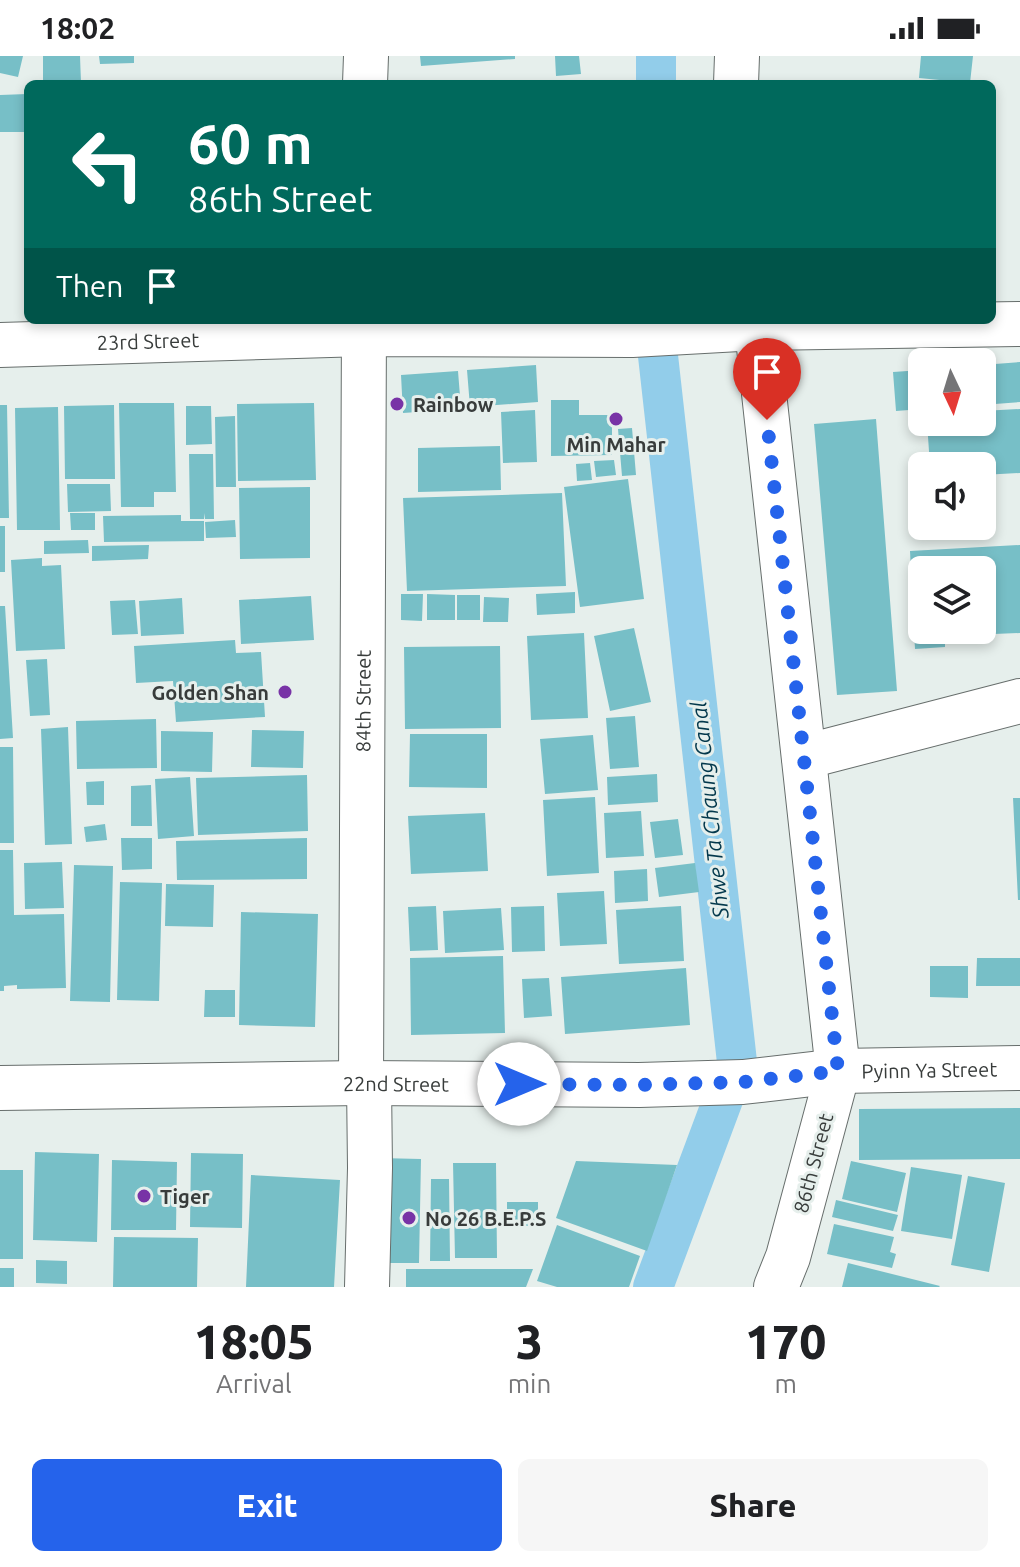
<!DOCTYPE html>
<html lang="en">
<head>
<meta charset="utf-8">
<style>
  :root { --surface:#fff; --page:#f6f6f6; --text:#202124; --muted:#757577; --accent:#2563eb }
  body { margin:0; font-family:Ubuntu,sans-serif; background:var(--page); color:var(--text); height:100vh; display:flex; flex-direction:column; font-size:30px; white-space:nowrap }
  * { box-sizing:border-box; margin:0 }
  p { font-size:26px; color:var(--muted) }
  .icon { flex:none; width:44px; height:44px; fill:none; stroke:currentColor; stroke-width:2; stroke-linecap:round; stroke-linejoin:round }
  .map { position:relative; height:1231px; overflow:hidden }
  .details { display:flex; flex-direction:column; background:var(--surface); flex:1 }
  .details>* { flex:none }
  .banner { position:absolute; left:24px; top:24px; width:972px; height:244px; border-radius:12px; box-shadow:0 4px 12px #0003; background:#00695c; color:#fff; overflow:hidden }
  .needle { width:52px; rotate:176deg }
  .controls { position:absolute; left:908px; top:292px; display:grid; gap:16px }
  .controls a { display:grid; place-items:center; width:88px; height:88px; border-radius:12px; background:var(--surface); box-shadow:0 4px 12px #0003; font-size:40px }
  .pin { position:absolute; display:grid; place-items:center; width:68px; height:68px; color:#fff; margin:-82px -34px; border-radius:50% 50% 50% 0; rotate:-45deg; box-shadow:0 0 8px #0007 }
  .pin .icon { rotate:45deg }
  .me { position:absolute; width:88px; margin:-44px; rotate:90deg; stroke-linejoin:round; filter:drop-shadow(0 0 6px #0008) }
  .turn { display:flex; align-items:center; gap:28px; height:168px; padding:0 32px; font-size:36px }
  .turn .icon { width:104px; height:104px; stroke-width:2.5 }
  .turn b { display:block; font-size:56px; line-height:68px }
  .then { display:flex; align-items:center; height:76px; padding:0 32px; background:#0003; gap:16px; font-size:30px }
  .eta { display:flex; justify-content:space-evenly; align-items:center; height:136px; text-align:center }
  .eta b { font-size:48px; font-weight:800; line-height:56px }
  .cta { display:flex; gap:16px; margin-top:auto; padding:16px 32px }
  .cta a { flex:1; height:92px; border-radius:12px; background:var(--accent); color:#fff; font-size:32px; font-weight:800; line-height:92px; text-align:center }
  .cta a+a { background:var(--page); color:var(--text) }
  .status { display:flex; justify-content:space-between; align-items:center; height:56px; padding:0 40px; background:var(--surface); direction:ltr }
  .status svg { height:22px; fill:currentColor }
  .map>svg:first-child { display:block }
</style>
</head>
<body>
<div class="status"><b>18:02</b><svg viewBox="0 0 49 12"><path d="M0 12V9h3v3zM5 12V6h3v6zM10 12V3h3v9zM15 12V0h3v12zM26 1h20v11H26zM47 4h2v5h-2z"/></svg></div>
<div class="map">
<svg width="1020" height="1231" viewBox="0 0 1020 1231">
  <rect width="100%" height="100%" fill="#e6efec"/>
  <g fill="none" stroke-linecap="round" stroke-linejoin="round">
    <!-- canal -->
    <path stroke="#92cdea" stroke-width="40" d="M656 28V0
      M653 1231 737 1006 654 264"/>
  </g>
  <!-- building -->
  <path fill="#77bfc7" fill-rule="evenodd" d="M0 0H23L18 21 0 17Z
    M43 0H80L81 27H43Z
    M99 0H134V7L100 8Z
    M420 0H515V3L421 10Z
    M555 0H579L581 18 556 20Z
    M921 0H973L970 27 919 22Z
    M27 38 28 76H0V39Z
    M1020 306V346L982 349V309Z
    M536 309 538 346 470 351 467 314Z
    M922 314V353L896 355 893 316Z
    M458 315 461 353 403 357 401 319Z
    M551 344H579V359H612V399L551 400Z
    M119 347H174L176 436H154V451H121Z
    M314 347 316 424 238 425 237 348Z
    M0 349H7L9 462H0Z
    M114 349 115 423H65L64 350Z
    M186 350H211L212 388 186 389Z
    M58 351 60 474H17L15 352Z
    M1020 353V417L982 419V410H930L927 366H982V355Z
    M535 354 537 406 503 407 501 356Z
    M235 360 236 431H216L215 361Z
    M876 363 897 635 837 639 814 368Z
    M632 372 636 419 622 420 618 373Z
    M500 390 501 434 418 436V392Z
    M189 398H213L214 463H205L204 457V463H190Z
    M614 404 616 419 596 421 594 405Z
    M590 407 592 424 577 425 576 408Z
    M628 423 644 543 580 551 564 431Z
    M67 428H110L111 455 68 456Z
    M310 431V502L240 503 239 432Z
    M562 437 566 530 407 535 403 442Z
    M70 457H95V474H71Z
    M181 459V465H204V485L104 486 103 460Z
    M235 464 236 481 206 482 205 466Z
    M0 470H5V516H0Z
    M88 484 89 497 44 498V485Z
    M149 489 148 503 92 505V490Z
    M1020 489V577L945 580V591L915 593 910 495ZM922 514H982V574H922Z
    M42 502V510L61 509 65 593 16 595 11 504Z
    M575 536V557L537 559 536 538Z
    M401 538H423L422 565 401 564Z
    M427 538 455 539V564H427Z
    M457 539H480V564H457Z
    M311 540 314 584 241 588 239 544Z
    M484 541 509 542 508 566H483Z
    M182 542 184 578 141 580 139 545Z
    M135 544 138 578 112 579 110 545Z
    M0 550H5L13 682 0 683Z
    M634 572 651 646 610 655 594 580Z
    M584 577 588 662 531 664 527 580Z
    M235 584 236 597 261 596 265 661 176 666 173 625 136 627 134 590Z
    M500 590 501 672 405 673 404 591Z
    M47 603 50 659 30 660 26 604Z
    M635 660 639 711 610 713 606 662Z
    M156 663 157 712 77 713 76 665Z
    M68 671 72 788 45 789 41 673Z
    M252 674 304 675 303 712 251 711Z
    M161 675 213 676 212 716 161 715Z
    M410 678H487V732L409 731Z
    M593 679 598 734 545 738 540 683Z
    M0 691H13L14 787H0Z
    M657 718 658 746 608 749 607 721Z
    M307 719 308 775 198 779 196 722Z
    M190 721 194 780 158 783 155 723Z
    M104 725V749H87L86 726Z
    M151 729 152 770H131V730Z
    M595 741 599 817 547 820 543 744Z
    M1013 742H1020V844H1018Z
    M641 755 644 800 606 802 604 757Z
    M485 757 488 815 411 818 408 760Z
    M678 763 683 799 655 802 650 766Z
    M105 768 107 784 86 786 84 771Z
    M121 782H152V813L122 814Z
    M307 782V823L177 824 176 785Z
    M0 794H13L14 859 64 858 66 932 17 933V929L4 930V935H0Z
    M62 806 64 852 25 853 24 807Z
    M695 807 699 836 659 841 655 812Z
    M74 809 113 810 110 946 70 945Z
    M647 813 648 845 615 847 614 815Z
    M120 826 162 827 159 945 117 944Z
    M166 828 214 829 213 871 165 870Z
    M604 835 607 888 560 890 557 837Z
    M436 850 438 894 410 895 408 851Z
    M544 850 545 895 512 896 511 851Z
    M681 850 684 905 619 908 616 854Z
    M501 852 504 894 445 897 443 855Z
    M241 856 318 858 315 971 239 969Z
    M503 900 505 977 411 979 410 902Z
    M977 902H1020V930H976Z
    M930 910H968V942L930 941Z
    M686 912 690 969 565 978 561 921Z
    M549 922 552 960 524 962 522 923Z
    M205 934H235V961H204Z
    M1020 1052V1103L859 1104V1053Z
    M35 1096 99 1098 97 1186 33 1184Z
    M191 1097 243 1098 242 1172 190 1171Z
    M379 1102 421 1103 419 1207H378Z
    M112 1104 177 1106 176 1174H111Z
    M576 1105 677 1109 647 1195 556 1162Z
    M851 1105 906 1117 897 1156 842 1143Z
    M453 1107H496L497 1202H455Z
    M911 1111 962 1119 952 1183 901 1175Z
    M0 1114H23V1203H0Z
    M251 1119 340 1124 334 1231H246Z
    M968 1120 1005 1127 989 1216 951 1209Z
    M431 1123H449L450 1205H430Z
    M836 1144 898 1159 893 1175 832 1161Z
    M507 1146H538V1170H507Z
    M834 1168 894 1181 890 1196 896 1198 892 1212 827 1198Z
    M557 1169 640 1200 629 1231H557L537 1225Z
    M114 1181 198 1182 197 1231H113Z
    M36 1204 67 1205V1228L36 1227Z
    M848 1207 940 1230 939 1231H842Z
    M0 1212H14V1231H0Z
    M406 1213H533L526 1231H406Z"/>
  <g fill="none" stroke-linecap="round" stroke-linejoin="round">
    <!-- minor casing -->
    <g stroke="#676e6c" stroke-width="46">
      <g id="minor">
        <path d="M365 28 366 0"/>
        <path d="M736 28 737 0"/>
        <path d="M756 264 838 1015 788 1201 776 1231"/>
        <path id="s1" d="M0 289 364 278 632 279 757 272 1020 268"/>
        <path d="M804 701 1020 645"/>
        <path id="s2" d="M361 1027 364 264"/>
        <path d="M367 1231 370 1112 369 1027"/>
      </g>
    </g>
    <!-- major casing -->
    <g stroke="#676e6c" stroke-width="46">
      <g id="major">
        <path id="s3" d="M0 1032 361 1027 639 1029 743 1026 838 1015 1020 1012"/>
      </g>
    </g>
    <!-- minor -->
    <use href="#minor" stroke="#fff" stroke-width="44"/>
    <!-- major -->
    <use href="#major" stroke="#fff" stroke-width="44"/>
  </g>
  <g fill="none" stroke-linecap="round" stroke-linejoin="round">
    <!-- route -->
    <path stroke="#2563eb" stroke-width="14" stroke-dasharray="0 25.2" d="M519 1028 639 1029 743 1026 838 1015 767 364"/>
  </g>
  <!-- markers -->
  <g fill="#7833a6" stroke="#e6efec" stroke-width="3">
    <circle cx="397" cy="348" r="8"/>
    <circle cx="616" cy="363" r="8"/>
    <circle cx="285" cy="636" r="8"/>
    <circle cx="144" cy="1140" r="8"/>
    <circle cx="409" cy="1162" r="8"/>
  </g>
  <g text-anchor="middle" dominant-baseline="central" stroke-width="6" stroke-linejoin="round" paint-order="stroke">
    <!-- street labels -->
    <g font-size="20" fill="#383c3b" stroke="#e6efec">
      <text stroke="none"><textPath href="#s1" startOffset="148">23rd Street</textPath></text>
      <text stroke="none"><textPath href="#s2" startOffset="382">84th Street</textPath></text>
      <text stroke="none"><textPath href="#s3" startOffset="930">Pyinn Ya Street</textPath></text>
      <text stroke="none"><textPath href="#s3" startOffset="396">22nd Street</textPath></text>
      <text transform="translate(813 1107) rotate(-75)">86th Street</text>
    </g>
    <!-- poi labels -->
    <g font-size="20" font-weight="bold" fill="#383c3b" stroke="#e6efec" text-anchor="start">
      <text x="413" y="348">Rainbow</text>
      <text x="616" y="388" text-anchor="middle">Min Mahar</text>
      <text x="269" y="636" text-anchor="end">Golden Shan</text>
      <text x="160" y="1140">Tiger</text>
      <text x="425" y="1162">No 26 B.E.P.S</text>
    </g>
    <!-- water labels -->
    <g font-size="22" font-style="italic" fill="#03384c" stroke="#e6efec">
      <text transform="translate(709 754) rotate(-96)">Shwe Ta Chaung Canal</text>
    </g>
  </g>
</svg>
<div class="controls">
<a><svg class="needle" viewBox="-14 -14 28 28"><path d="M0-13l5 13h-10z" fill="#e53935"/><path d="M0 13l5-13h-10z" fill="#757577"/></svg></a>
<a><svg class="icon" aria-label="sound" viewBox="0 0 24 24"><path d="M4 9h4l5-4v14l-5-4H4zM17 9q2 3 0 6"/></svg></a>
<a><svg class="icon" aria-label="layers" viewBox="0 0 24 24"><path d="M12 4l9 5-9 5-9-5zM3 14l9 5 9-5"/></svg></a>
</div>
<div class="pin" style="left:767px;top:364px;background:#d93025"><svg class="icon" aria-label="arrive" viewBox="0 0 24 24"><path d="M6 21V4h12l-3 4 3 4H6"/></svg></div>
<svg class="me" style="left:519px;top:1028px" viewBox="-20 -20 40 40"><circle r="19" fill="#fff"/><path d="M0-13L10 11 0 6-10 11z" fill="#2563eb"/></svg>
<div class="banner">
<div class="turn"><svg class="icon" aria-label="left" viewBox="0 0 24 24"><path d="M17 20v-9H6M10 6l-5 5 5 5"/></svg><div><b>60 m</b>86th Street</div></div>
<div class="then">Then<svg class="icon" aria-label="arrive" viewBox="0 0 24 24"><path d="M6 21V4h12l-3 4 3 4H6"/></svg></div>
</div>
</div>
<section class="details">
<div class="eta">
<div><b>18:05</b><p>Arrival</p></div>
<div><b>3</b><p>min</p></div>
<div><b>170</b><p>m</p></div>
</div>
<div class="cta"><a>Exit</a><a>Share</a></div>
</section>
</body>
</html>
